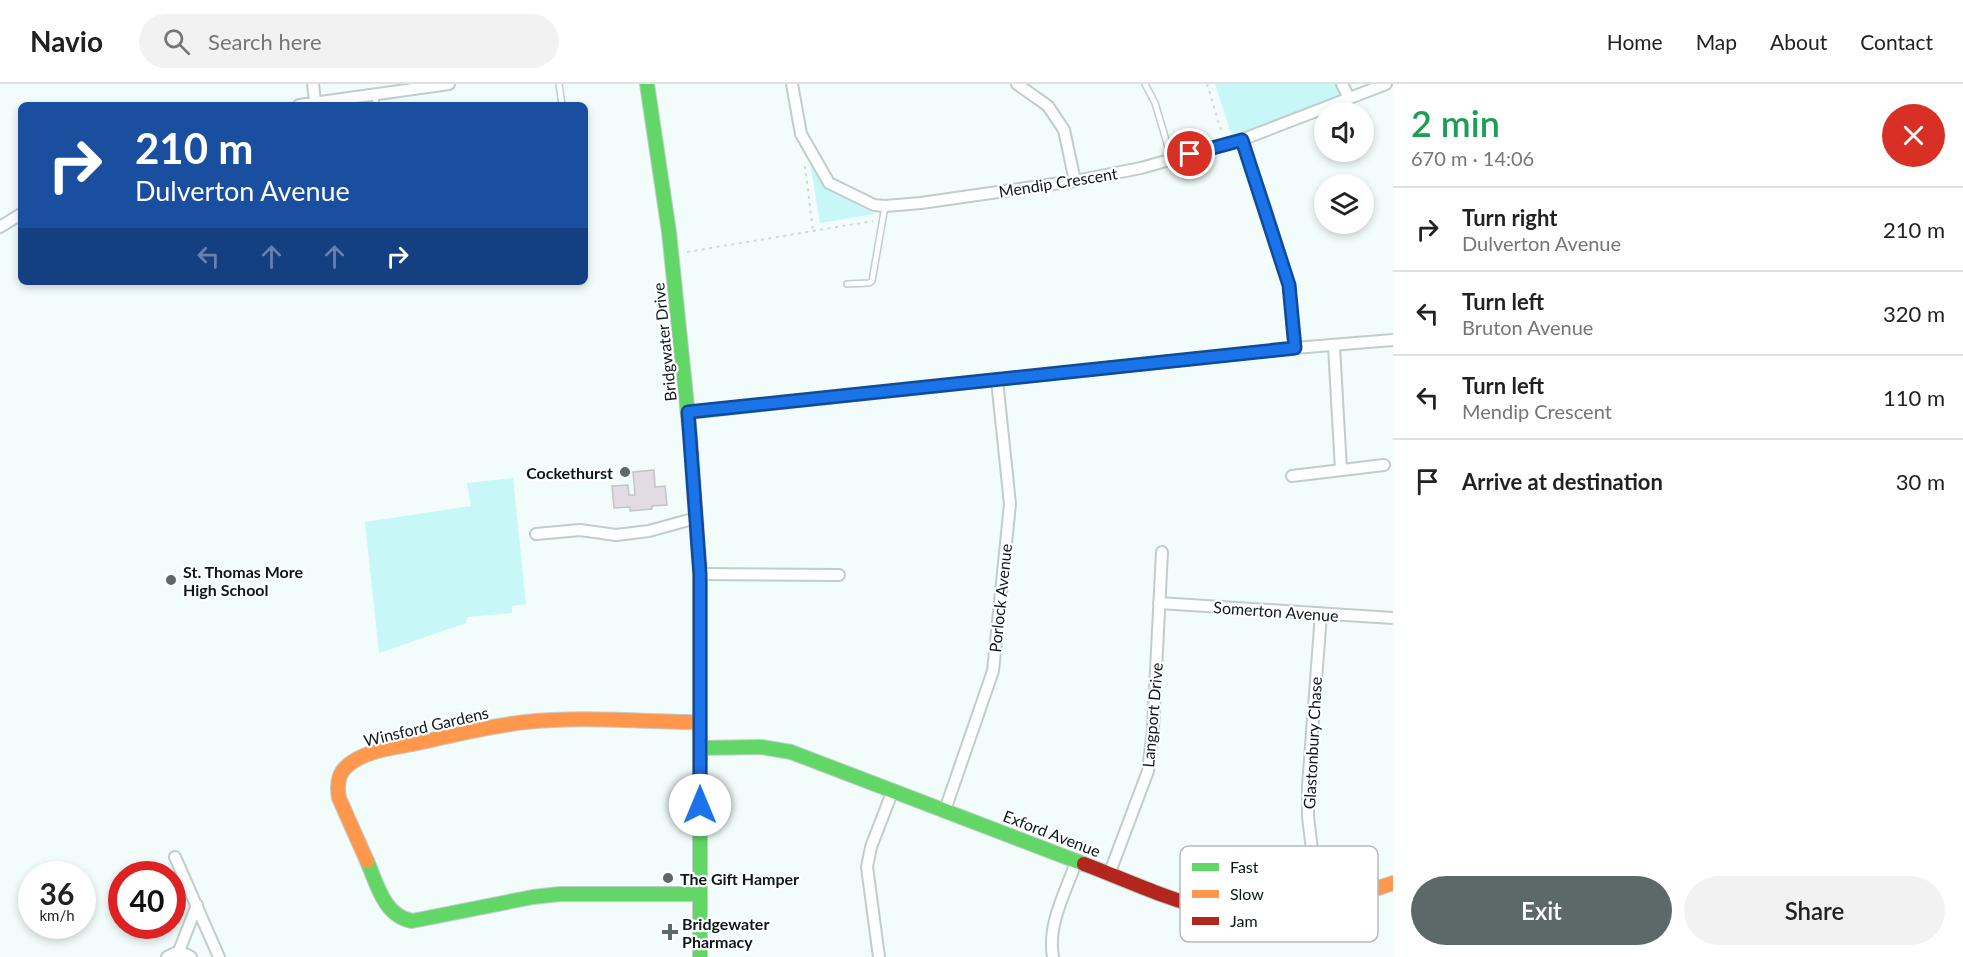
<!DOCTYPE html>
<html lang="en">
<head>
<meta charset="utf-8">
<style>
  :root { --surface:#fff; --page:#f2f2f2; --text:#222; --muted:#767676; --line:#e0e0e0; --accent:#5b6968 }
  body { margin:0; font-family:Lato,sans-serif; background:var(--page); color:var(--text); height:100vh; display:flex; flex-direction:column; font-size:22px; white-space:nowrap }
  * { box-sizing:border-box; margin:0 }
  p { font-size:20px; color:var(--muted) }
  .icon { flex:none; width:33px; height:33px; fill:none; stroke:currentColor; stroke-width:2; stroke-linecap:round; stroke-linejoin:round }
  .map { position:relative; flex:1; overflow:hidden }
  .sheet { display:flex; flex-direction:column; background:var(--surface); width:570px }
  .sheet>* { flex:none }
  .hud { position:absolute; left:18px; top:18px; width:570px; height:183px; border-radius:9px; box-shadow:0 3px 9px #0003; background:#1a4fa0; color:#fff; overflow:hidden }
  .fabs { position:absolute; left:1314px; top:18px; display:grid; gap:12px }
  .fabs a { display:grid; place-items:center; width:60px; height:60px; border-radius:50%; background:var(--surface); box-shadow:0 3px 9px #0003; font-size:30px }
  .speed { position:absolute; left:18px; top:777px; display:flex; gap:12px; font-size:30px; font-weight:700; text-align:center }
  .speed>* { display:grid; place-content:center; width:78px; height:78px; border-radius:50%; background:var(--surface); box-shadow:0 3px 9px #0003; line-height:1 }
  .speed small { font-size:15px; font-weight:400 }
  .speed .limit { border:9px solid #d22; background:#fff; color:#111 }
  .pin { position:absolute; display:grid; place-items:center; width:51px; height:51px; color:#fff; margin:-26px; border:3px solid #fff; border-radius:50%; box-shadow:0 2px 6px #0007 }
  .me { position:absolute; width:66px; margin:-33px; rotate:0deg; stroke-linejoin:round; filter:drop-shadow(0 0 4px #0008) }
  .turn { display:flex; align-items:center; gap:21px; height:126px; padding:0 18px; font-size:27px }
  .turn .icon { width:78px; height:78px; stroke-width:2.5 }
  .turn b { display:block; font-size:42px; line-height:51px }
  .lanes { display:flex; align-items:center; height:57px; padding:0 18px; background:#0003; justify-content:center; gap:30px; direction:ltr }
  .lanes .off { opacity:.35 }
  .round { display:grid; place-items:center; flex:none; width:63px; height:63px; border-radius:32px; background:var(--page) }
  .overview { display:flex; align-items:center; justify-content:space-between; height:102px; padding:0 18px }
  h1 { font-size:36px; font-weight:600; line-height:45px; color:#1e9e55 }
  .cta { display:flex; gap:12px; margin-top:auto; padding:12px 18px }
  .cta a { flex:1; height:69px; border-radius:36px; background:var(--accent); color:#fff; font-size:24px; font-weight:600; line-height:69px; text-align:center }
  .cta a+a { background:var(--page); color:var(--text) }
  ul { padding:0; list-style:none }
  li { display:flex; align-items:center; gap:18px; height:84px; padding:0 18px; border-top:2px solid var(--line) }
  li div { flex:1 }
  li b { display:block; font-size:22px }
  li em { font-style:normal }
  header { display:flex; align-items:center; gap:36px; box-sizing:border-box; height:84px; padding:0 30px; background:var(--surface); border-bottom:2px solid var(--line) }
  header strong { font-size:28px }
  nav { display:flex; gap:33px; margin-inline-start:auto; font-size:21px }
  .search { width:420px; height:54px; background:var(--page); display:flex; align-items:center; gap:15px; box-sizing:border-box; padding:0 21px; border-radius:33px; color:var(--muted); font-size:22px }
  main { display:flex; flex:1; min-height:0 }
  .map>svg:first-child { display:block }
</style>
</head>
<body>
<header>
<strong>Navio</strong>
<div class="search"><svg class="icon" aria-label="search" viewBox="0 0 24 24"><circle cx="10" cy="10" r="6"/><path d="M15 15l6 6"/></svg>Search here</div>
<nav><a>Home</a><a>Map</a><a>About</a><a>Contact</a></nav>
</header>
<main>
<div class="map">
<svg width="1393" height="873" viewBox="0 0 1393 873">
  <rect width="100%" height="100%" fill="#f2fcfa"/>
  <!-- green -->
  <path fill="#c7f7f6" d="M1215 0H1335L1341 11 1232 52Z
    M810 78 829 106 875 130 820 139Z
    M513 394 526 520 512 522V529L467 533 466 539 379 569 365 438 471 422 467 399Z"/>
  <!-- building -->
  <path fill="#e1dbe4" stroke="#c4c4c7" stroke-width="1.5" d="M654 386 655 403 665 402 667 421 652 422V425L630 427V423L614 424 612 402 628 401 629 411H635L633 388Z"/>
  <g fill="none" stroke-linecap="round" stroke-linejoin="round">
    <!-- lane casing -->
    <g stroke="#c1cdcc" stroke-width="8">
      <path id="lane" d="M559 0 562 21
        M1145 0 1155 19 1172 76
        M375 10 376 21
        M847 200 869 199 872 197 885 122"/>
    </g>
    <!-- street casing -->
    <g stroke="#c1cdcc" stroke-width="14">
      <path id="street" d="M313 0 315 18
        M792 0 801 50 829 99 874 121 885 122 921 119 1075 97 1141 84 1241 56 1386 0
        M1017 0 1048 22 1064 46 1075 97
        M1342 0 1349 14
        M299 21 449 0
        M1241 56 1264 120 1289 201 1295 264
        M0 143 21 130
        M1334 262 1341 386
        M688 329 1295 264 1393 256
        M1292 392 1384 381
        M536 450 580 446 616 451 649 447 696 434
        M700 490 839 491
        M1159 519 1393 534
        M1321 530 1308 702V733L1312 766 1329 821
        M945 726 993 587 1010 420 997 296
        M175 773 219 873
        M1110 788 1148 687 1153 645 1162 468
        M179 867 197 821
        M167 873 179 867 191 873
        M879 873 867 783 871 763 893 706
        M1053 873C1047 840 1066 807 1077 776"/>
    </g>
    <!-- fast casing -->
    <g stroke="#c1cdcc" stroke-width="16">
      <path id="fast" d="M647 0 669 148 690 351
        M700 664 761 663 791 668 1084 780
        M700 665V873
        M367 777C377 800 384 832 412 837L533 813 560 810H699"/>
    </g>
    <!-- slow casing -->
    <g stroke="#c1cdcc" stroke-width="16">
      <path id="slow" d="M367 777 339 714C337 703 337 692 345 684 363 666 394 664 418 659 454 651 489 642 526 638 584 632 642 638 700 638
        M1296 828 1333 819 1393 799"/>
    </g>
    <!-- jam casing -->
    <g stroke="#c1cdcc" stroke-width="16">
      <path id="jam" d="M690 351 700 490V665
        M1084 780C1153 806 1220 843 1296 828"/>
    </g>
    <!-- path -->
    <path stroke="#d3d7d6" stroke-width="2" stroke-dasharray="3 4.5" stroke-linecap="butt" d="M1207 0 1222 49
      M805 82 813 147
      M687 168 873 137"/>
    <!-- lane -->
    <use href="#lane" stroke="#fdfffe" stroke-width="5"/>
    <!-- street -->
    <use href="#street" stroke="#fdfffe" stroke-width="10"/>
    <!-- fast -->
    <use href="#fast" stroke="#63d668" stroke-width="14"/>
    <!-- slow -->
    <use href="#slow" stroke="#ff974d" stroke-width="14"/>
    <!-- jam -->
    <use href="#jam" stroke="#b3261e" stroke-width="14"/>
  </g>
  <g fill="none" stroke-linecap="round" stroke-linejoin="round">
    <!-- route casing -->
    <g stroke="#114b97" stroke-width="15">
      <path id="route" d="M700 721V490L688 328 1295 264 1289 201 1242 56 1190 70"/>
    </g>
    <!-- route -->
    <use href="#route" stroke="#1a73e8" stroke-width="10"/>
  </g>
  <!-- markers -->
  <g fill="#5b6968" stroke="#fff" stroke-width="2">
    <circle cx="625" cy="388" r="6"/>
    <circle cx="171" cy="496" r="6"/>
    <circle cx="668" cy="794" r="6"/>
    <path d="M667 839h6v6h6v6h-6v6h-6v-6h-6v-6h6z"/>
  </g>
  <g text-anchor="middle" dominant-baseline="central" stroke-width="4.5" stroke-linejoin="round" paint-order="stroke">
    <!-- street labels -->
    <g font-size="16" fill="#0a1a19" stroke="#fff">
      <text transform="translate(1058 98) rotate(-9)">Mendip Crescent</text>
      <text transform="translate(664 258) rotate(-96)">Bridgwater Drive</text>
      <text transform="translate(1000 514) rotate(-84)">Porlock Avenue</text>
      <text transform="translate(1276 527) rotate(4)">Somerton Avenue</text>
      <text transform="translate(1152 631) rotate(-85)">Langport Drive</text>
      <text transform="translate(426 642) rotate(-13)">Winsford Gardens</text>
      <text transform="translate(1312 659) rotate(-87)">Glastonbury Chase</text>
      <text transform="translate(1052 749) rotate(21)">Exford Avenue</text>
    </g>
    <!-- poi labels -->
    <g font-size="16" font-weight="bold" fill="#0a1a19" stroke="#fff" text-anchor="start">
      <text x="613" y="388" text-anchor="end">Cockethurst</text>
      <text x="183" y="487">St. Thomas More<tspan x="183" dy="18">High School</tspan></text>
      <text x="680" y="794">The Gift Hamper</text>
      <text x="682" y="839">Bridgewater<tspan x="682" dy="18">Pharmacy</tspan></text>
    </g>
  </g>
  <!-- legend -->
  <rect x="1180" y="762" width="198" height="96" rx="9" fill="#fff" stroke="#b6baba" stroke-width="1.5"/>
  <rect x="1192" y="779" width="27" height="8" fill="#63d668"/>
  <rect x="1192" y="806" width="27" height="8" fill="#ff974d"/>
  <rect x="1192" y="833" width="27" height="8" fill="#b3261e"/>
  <g font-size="16" fill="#0a1a19">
    <text x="1230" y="789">Fast</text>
    <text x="1230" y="816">Slow</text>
    <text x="1230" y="843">Jam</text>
  </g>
</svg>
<div class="fabs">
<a><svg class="icon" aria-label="sound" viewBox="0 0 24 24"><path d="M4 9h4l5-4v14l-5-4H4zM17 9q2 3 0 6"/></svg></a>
<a><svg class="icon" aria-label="layers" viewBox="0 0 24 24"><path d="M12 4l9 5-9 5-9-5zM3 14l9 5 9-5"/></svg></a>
</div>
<div class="speed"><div>36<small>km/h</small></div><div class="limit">40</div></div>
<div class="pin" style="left:1190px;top:70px;background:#d93025"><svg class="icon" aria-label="arrive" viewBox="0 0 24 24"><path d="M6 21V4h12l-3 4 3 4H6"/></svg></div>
<svg class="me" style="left:700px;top:721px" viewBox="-20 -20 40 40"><circle r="19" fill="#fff"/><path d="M0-13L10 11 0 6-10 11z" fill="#1a73e8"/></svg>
<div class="hud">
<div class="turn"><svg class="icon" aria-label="right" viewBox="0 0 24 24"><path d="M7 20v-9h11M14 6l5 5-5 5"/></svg><div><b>210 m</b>Dulverton Avenue</div></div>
<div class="lanes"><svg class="icon off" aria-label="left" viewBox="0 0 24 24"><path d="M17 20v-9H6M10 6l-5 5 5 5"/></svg><svg class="icon off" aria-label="ahead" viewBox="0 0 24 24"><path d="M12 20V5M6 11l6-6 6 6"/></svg><svg class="icon off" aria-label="ahead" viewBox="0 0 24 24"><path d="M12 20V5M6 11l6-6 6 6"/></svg><svg class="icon" aria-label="right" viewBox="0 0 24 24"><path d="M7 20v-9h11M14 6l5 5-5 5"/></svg></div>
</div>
</div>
<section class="sheet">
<div class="overview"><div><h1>2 min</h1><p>670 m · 14:06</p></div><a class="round" style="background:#d93025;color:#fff"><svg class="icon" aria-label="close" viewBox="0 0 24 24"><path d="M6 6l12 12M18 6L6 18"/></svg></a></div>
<ul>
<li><svg class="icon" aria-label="right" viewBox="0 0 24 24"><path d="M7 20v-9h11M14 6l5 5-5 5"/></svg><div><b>Turn right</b><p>Dulverton Avenue</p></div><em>210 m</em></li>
<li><svg class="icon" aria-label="left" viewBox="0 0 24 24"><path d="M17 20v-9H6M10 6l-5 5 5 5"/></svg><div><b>Turn left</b><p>Bruton Avenue</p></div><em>320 m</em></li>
<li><svg class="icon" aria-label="left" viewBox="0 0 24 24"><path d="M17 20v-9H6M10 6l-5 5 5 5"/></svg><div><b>Turn left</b><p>Mendip Crescent</p></div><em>110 m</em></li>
<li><svg class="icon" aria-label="arrive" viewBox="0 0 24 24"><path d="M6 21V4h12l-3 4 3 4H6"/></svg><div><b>Arrive at destination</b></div><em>30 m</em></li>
</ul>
<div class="cta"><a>Exit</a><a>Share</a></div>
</section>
</main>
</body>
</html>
